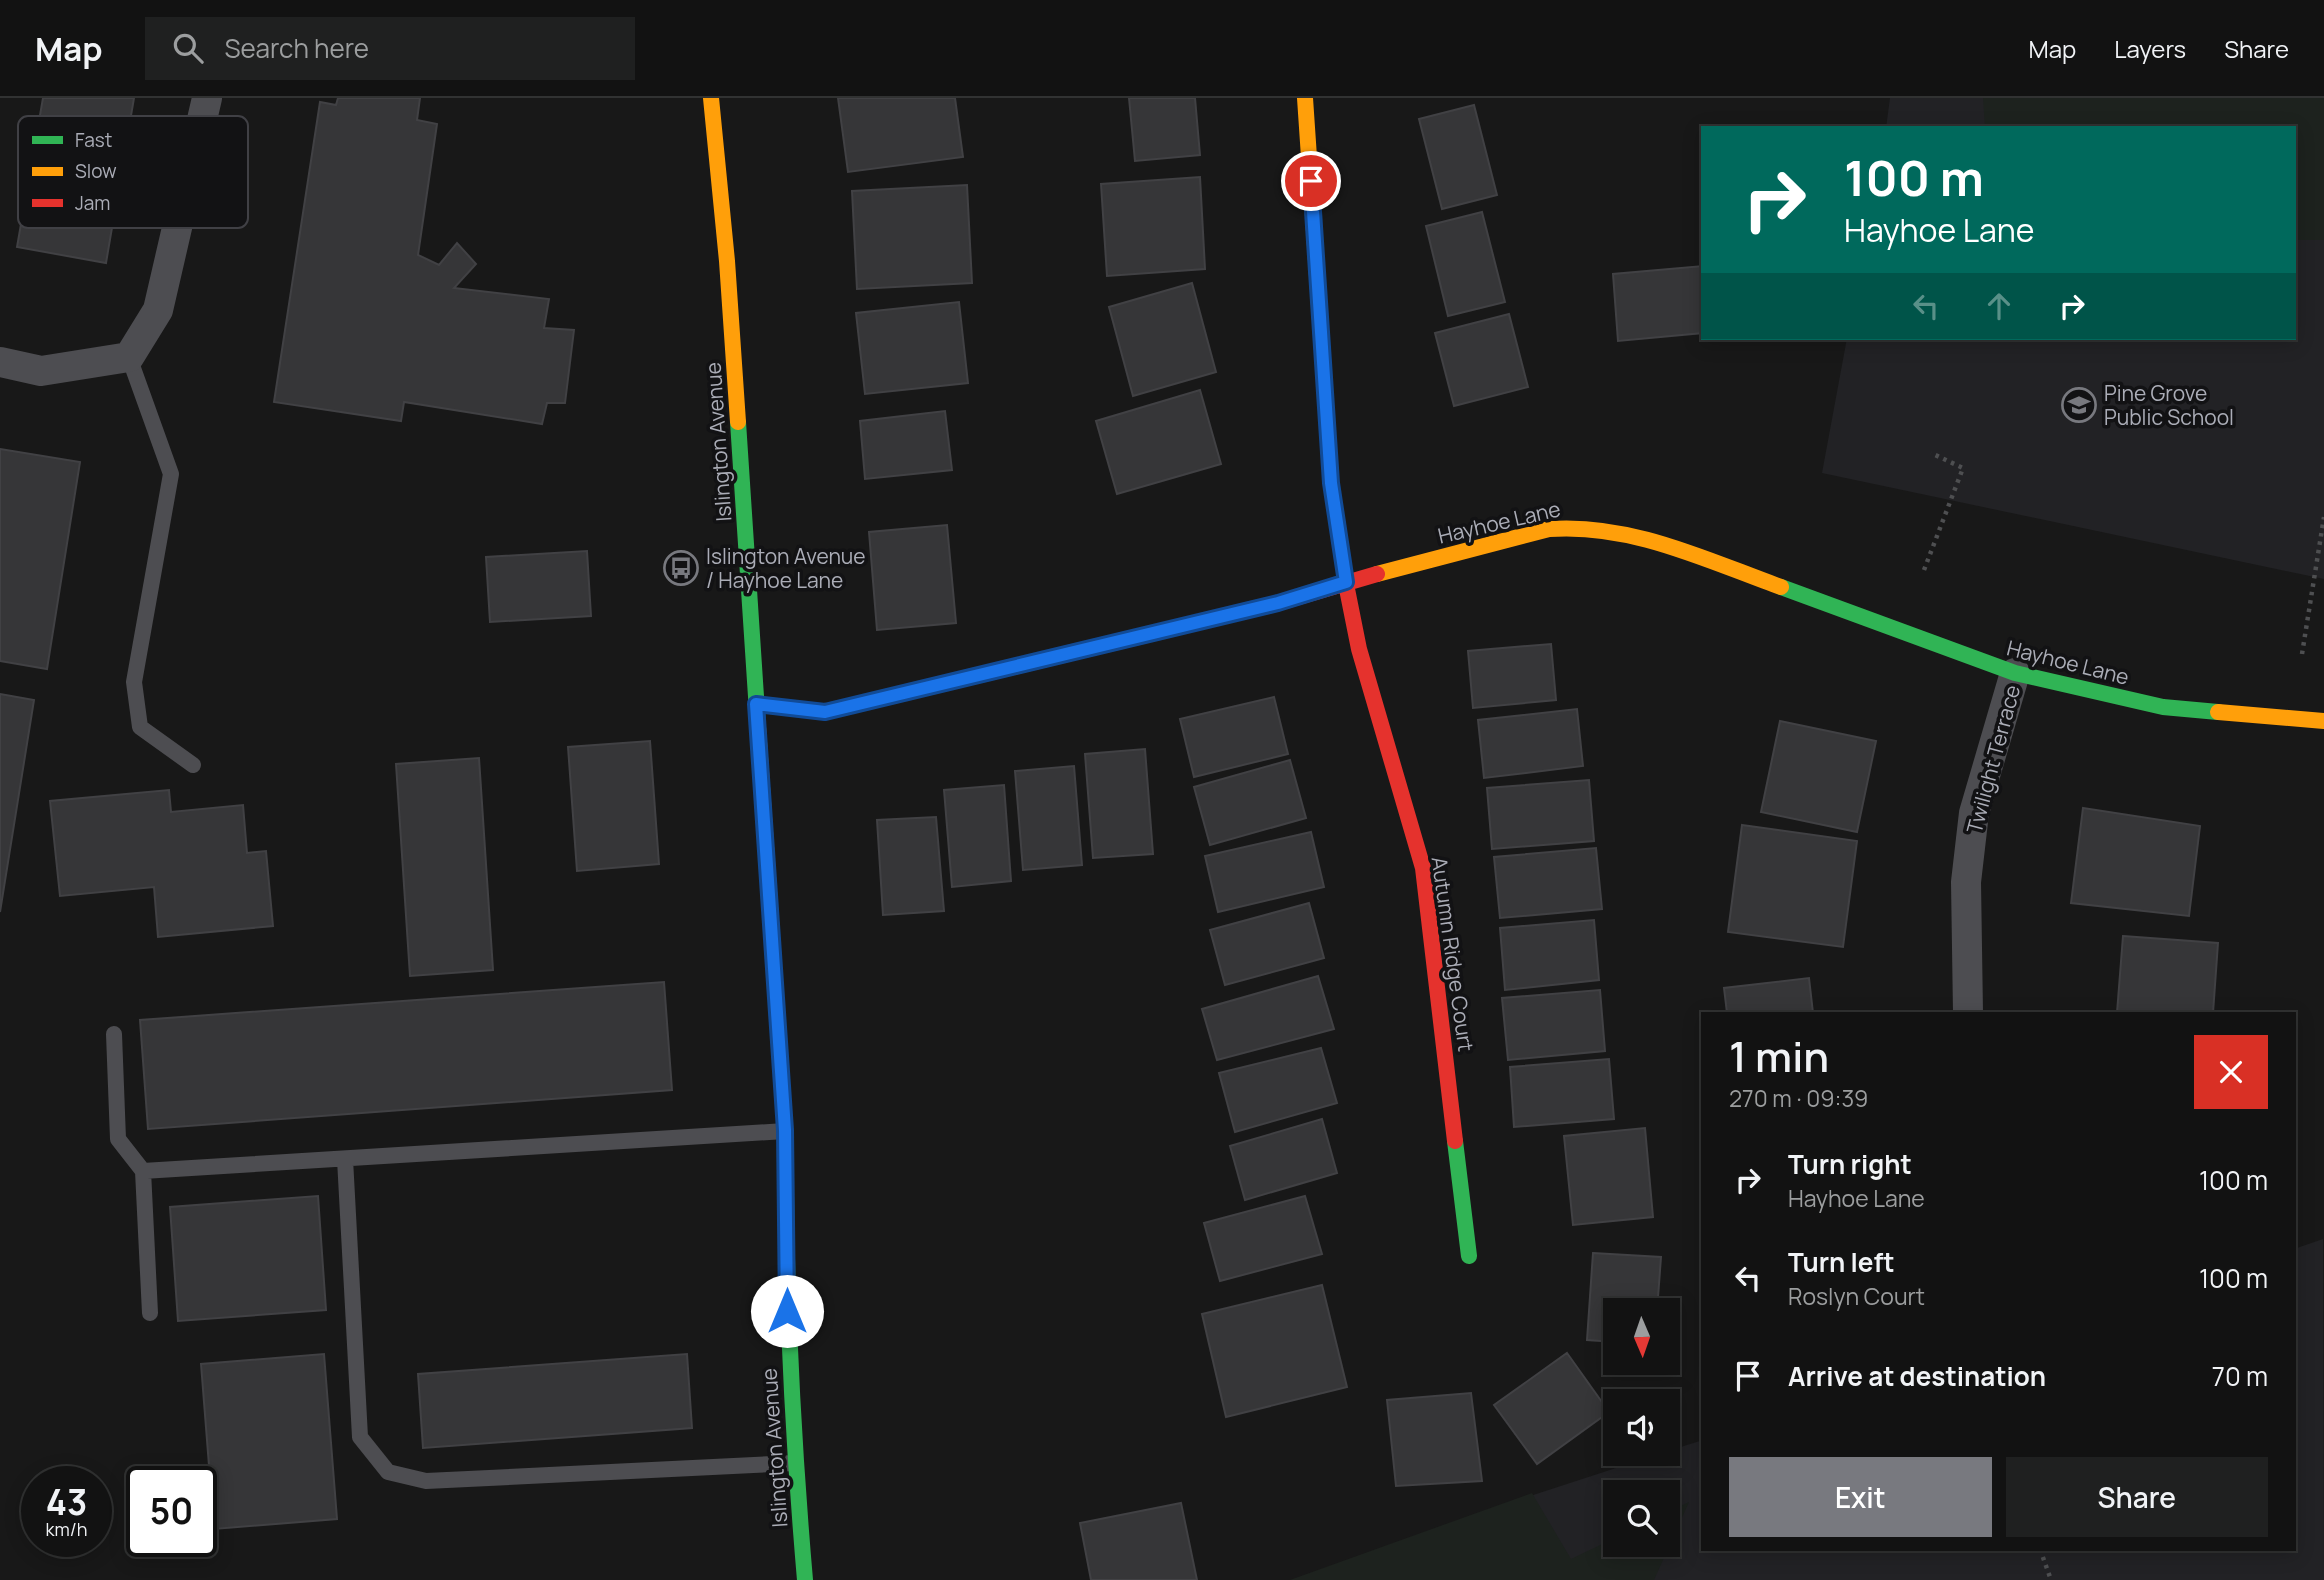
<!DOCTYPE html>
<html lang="en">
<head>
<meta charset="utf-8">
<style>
  :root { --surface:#121212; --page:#1f2020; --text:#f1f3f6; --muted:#9c9e9f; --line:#313232; --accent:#78797f }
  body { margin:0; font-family:Manrope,sans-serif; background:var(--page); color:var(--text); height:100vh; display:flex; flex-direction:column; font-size:26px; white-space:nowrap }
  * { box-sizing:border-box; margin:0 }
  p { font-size:23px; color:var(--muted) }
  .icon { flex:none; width:38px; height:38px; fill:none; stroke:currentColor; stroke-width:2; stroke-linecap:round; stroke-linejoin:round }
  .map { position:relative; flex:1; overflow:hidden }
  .sheet { position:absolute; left:1701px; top:914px; width:595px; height:539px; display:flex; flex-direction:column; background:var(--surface); border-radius:0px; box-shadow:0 4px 18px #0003,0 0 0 2px var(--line) }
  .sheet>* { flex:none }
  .hud { position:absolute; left:1701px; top:28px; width:595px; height:214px; border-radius:0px; box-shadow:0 4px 18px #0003,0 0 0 2px var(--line); background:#00695c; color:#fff; overflow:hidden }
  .needle { width:46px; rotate:178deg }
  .tools { position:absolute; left:1603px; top:1200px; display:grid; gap:14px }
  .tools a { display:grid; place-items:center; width:77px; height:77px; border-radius:0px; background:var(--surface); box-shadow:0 4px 18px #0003,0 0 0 2px var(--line); font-size:35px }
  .speed { position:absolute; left:21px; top:1368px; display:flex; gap:14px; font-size:35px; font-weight:700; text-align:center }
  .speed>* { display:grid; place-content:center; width:91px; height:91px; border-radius:50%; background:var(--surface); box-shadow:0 4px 18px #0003,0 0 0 2px var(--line); line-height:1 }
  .speed small { font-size:18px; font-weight:400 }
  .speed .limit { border:4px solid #111; border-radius:10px; background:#fff; color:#111 }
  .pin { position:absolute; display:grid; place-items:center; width:60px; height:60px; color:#fff; margin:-30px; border:4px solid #fff; border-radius:50%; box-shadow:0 2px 7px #0007 }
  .me { position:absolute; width:77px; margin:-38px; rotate:0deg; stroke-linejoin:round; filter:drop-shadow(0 0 5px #0008) }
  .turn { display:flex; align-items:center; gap:24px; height:147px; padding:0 28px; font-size:32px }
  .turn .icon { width:91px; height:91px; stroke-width:2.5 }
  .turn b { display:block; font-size:49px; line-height:60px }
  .lanes { display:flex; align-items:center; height:66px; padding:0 28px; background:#0003; justify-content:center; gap:35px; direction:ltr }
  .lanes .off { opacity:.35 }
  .round { display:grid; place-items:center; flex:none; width:74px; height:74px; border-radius:0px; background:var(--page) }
  .overview { display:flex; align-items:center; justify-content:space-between; height:119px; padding:0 28px }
  h1 { font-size:42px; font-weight:600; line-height:52px }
  .button { display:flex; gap:14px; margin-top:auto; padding:14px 28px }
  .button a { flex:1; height:80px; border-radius:0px; background:var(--accent); color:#fff; font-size:28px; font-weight:600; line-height:80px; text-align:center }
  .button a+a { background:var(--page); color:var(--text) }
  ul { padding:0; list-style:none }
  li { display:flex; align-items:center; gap:21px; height:98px; padding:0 28px }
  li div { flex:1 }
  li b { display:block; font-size:26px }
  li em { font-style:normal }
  header { display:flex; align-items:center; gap:42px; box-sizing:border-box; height:98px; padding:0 35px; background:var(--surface); border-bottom:2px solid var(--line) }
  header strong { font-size:33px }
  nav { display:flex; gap:38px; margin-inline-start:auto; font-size:24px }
  .search { width:490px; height:63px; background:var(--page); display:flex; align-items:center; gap:18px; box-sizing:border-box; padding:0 24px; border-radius:0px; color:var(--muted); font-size:26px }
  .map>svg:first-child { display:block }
</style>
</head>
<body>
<header>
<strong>Map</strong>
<div class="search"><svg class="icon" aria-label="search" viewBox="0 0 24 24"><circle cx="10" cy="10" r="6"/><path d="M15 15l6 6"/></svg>Search here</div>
<nav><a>Map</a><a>Layers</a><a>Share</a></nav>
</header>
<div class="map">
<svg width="2324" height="1482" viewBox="0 0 2324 1482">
  <rect width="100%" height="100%" fill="#181818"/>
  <!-- built -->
  <path fill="#222225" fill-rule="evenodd" d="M1890 0H2324V481L1822 375 1847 240H2294V30H1886Z
    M2323 1141 2324 1482H1484L1496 1409 1659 1356H1668V1353L1703 1342V1451H2294V1151ZM1615 1395H1668V1447H1615Z"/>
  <!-- green -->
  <path fill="#1d221e" d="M1983 0H2324V142H2294V30H1985Z
    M1532 1395 1571 1461 1615 1440V1447H1668V1414L1689 1404 1654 1482H1290Z"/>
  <!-- building -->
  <path fill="#363638" stroke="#414144" stroke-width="2" d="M43 0H134L106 165 17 149Z
    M338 0H420L417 22 437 26 418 157 439 167 457 145 476 166 454 190 549 201 544 230 574 232 565 305H547L542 326 404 304 401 323 274 304 320 4 336 7Z
    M838 0H955L963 59 848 74Z
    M1129 0H1195L1200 57 1135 63Z
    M1474 7 1497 97 1442 111 1419 21Z
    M1200 79 1205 171 1107 178 1101 86Z
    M967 87 972 185 857 191 852 93Z
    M1482 114 1505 204 1448 218 1426 128Z
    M1703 168V235L1618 243 1613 176Z
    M1192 185 1216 274 1133 298 1109 209Z
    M959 204 968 285 865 296 856 215Z
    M1509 216 1528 289 1454 308 1435 235Z
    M1200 292 1221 366 1117 396 1096 323Z
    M945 313 952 372 865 381 860 323Z
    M0 351 80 364 47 571 0 563Z
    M947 427 956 525 877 532 869 434Z
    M587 453 591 518 490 524 486 459Z
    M1551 546 1556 602 1473 610 1468 553Z
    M0 596 34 602 0 814Z
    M1274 599 1288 656 1194 679 1180 621Z
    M1577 611 1583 668 1484 680 1478 622Z
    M1780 623 1876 643 1857 734 1761 714Z
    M650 643 659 766 577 773 568 649Z
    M1145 651 1153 756 1093 760 1085 656Z
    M479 660 493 872 410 878 396 666Z
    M1290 662 1306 720 1210 747 1194 689Z
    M1074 668 1082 767 1023 772 1015 673Z
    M1589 682 1594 743 1492 751 1487 690Z
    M1004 687 1011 783 952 789 944 692Z
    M169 692 171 714 243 707 247 755 266 753 273 828 158 839 154 789 60 798 50 703Z
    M2083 710 2200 728 2189 818 2071 805Z
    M936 719 944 813 883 817 877 722Z
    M1742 727 1857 743 1843 849 1728 834Z
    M1311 734 1324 789 1218 814 1205 758Z
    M1596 750 1602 811 1500 820 1494 759Z
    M1309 805 1324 860 1225 887 1210 832Z
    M1594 822 1599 882 1505 892 1500 830Z
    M2123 838 2218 845 2213 915H2117Z
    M1318 878 1334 931 1217 962 1202 911Z
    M1809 880 1813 915H1727L1724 890Z
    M664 884 672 992 148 1031 140 922Z
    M1600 892 1605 953 1508 962 1502 900Z
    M1321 950 1337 1005 1235 1034 1219 975Z
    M1609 961 1614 1021 1514 1029 1510 969Z
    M1322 1021 1337 1075 1245 1102 1230 1048Z
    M1645 1030 1653 1119 1573 1127 1564 1038Z
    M318 1098 326 1212 178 1223 170 1109Z
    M1305 1098 1322 1156 1220 1183 1204 1125Z
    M1593 1155 1661 1159 1657 1213H1615V1244L1587 1242Z
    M1322 1187 1347 1289 1226 1319 1202 1216Z
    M1567 1255 1609 1314 1537 1366 1494 1307Z
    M324 1256 337 1421 214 1431 201 1266Z
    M687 1256 692 1330 423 1350 418 1276Z
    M1471 1295 1482 1383 1396 1388 1387 1302Z
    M1181 1405 1197 1482H1091L1080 1425Z"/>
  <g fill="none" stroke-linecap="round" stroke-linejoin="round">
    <!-- path -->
    <path stroke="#4e4f51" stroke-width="4.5" stroke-dasharray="3.5 5" stroke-linecap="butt" d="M1924 472 1963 370 1931 355
      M2302 556 2324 419
      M2040 1451 2051 1482"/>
    <!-- lane -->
    <path stroke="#4d4d51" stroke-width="16" d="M129 259 171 376 134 584 140 629 193 667
      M114 936 118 1041 143 1073 150 1215
      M345 1061 360 1339 388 1374 426 1383 795 1365
      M143 1073 785 1033"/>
    <!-- street -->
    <path stroke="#4d4d51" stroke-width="30" d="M0 264 41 273 129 259 158 212 207 0
      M1968 915 1966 784 1974 715 2015 575"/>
    <!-- fast -->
    <path stroke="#30b455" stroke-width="16" d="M738 324 758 629
      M1781 489 2015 575 2163 609 2218 614
      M1455 1043 1469 1158
      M786 1097C787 1226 794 1354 805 1482"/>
    <!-- slow -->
    <path stroke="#ff9f0a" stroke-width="16" d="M711 0 727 163 738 324
      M1305 0 1331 385 1347 491
      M1377 476 1549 431C1631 425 1706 462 1781 489
      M756 606 825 614 1030 565
      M2218 614 2324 623
      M758 629 785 1033 786 1097"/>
    <!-- jam -->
    <path stroke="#e5322d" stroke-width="16" d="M1347 491 1359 551 1423 770 1455 1043
      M1030 565 1278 505 1377 476"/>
  </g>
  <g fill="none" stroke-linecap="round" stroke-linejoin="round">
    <!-- route casing -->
    <g stroke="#114b97" stroke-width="18">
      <path id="route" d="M787 1213 785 1032 756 606 825 614 1278 505 1346 484 1331 385 1311 83"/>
    </g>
    <!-- route -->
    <use href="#route" stroke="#1a73e8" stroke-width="12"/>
  </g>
  <!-- icons -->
  <defs>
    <g id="school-ring" transform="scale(1.75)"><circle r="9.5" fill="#121214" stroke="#78797f" stroke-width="1.5"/><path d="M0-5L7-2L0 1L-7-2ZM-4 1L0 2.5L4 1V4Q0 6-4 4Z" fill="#78797f"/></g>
    <g id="bus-ring" transform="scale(1.75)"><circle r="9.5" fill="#121214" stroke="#78797f" stroke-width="1.5"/><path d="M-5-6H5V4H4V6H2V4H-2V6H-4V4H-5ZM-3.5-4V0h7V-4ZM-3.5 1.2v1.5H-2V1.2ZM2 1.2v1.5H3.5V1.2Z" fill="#78797f"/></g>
  </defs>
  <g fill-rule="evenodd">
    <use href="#school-ring" x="2079" y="307"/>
    <use href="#bus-ring" x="681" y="470"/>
  </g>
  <g text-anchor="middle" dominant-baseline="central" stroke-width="7" stroke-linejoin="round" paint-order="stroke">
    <!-- poi labels -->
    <g font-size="21" fill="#abadb7" stroke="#121214" text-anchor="start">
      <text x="2104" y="295">Pine Grove<tspan x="2104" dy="24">Public School</tspan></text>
      <text x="706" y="458">Islington Avenue<tspan x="706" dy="24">/ Hayhoe Lane</tspan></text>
    </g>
    <!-- street labels -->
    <g font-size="21" fill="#abadb7" stroke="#121214">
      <text transform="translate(718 344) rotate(-94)">Islington Avenue</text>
      <text transform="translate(1499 424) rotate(-13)">Hayhoe Lane</text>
      <text transform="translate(2068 564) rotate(14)">Hayhoe Lane</text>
      <text transform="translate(1993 661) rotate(-75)">Twilight Terrace</text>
      <text transform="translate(1453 856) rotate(82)">Autumn Ridge Court</text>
      <text transform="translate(774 1350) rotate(-94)">Islington Avenue</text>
    </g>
  </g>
  <!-- legend -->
  <rect x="18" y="18" width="230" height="112" rx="10" fill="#121214" stroke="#404045" stroke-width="2"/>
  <rect x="32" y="38" width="31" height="8" fill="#30b455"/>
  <rect x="32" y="69" width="31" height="9" fill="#ff9f0a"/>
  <rect x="32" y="101" width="31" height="8" fill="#e5322d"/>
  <g font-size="19" fill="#abadb7">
    <text x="75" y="49">Fast</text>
    <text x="75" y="80">Slow</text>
    <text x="75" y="112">Jam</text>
  </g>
</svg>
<div class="tools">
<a><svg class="needle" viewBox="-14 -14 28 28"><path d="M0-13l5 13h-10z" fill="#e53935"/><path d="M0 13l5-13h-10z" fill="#9c9e9f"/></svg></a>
<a><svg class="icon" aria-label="sound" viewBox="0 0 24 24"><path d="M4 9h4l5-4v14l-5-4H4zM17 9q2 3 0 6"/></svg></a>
<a><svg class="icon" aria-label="search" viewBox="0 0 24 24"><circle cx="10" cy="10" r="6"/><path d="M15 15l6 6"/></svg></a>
</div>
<div class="speed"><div>43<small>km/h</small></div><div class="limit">50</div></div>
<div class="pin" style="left:1311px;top:83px;background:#d93025"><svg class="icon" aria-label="arrive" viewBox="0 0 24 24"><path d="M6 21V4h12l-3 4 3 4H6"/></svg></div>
<svg class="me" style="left:787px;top:1213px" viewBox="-20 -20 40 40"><circle r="19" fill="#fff"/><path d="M0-13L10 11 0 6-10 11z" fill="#1a73e8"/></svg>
<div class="hud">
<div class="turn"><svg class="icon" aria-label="right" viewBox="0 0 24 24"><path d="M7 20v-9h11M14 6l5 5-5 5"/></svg><div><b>100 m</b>Hayhoe Lane</div></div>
<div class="lanes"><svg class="icon off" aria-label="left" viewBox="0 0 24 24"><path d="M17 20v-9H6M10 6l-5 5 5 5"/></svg><svg class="icon off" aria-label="ahead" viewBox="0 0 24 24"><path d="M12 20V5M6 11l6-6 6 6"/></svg><svg class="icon" aria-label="right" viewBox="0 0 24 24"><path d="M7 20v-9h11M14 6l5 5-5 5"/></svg></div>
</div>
<section class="sheet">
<div class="overview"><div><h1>1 min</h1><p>270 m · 09:39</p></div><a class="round" style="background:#d93025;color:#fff"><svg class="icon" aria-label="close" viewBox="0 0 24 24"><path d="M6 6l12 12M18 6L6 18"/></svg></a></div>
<ul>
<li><svg class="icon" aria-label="right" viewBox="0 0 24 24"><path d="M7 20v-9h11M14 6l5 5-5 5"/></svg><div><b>Turn right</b><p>Hayhoe Lane</p></div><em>100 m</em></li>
<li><svg class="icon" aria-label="left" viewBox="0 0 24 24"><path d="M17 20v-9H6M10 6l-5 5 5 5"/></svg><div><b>Turn left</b><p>Roslyn Court</p></div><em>100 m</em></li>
<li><svg class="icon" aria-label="arrive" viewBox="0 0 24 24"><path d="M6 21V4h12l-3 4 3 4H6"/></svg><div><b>Arrive at destination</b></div><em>70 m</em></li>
</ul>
<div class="button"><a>Exit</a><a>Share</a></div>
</section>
</div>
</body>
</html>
